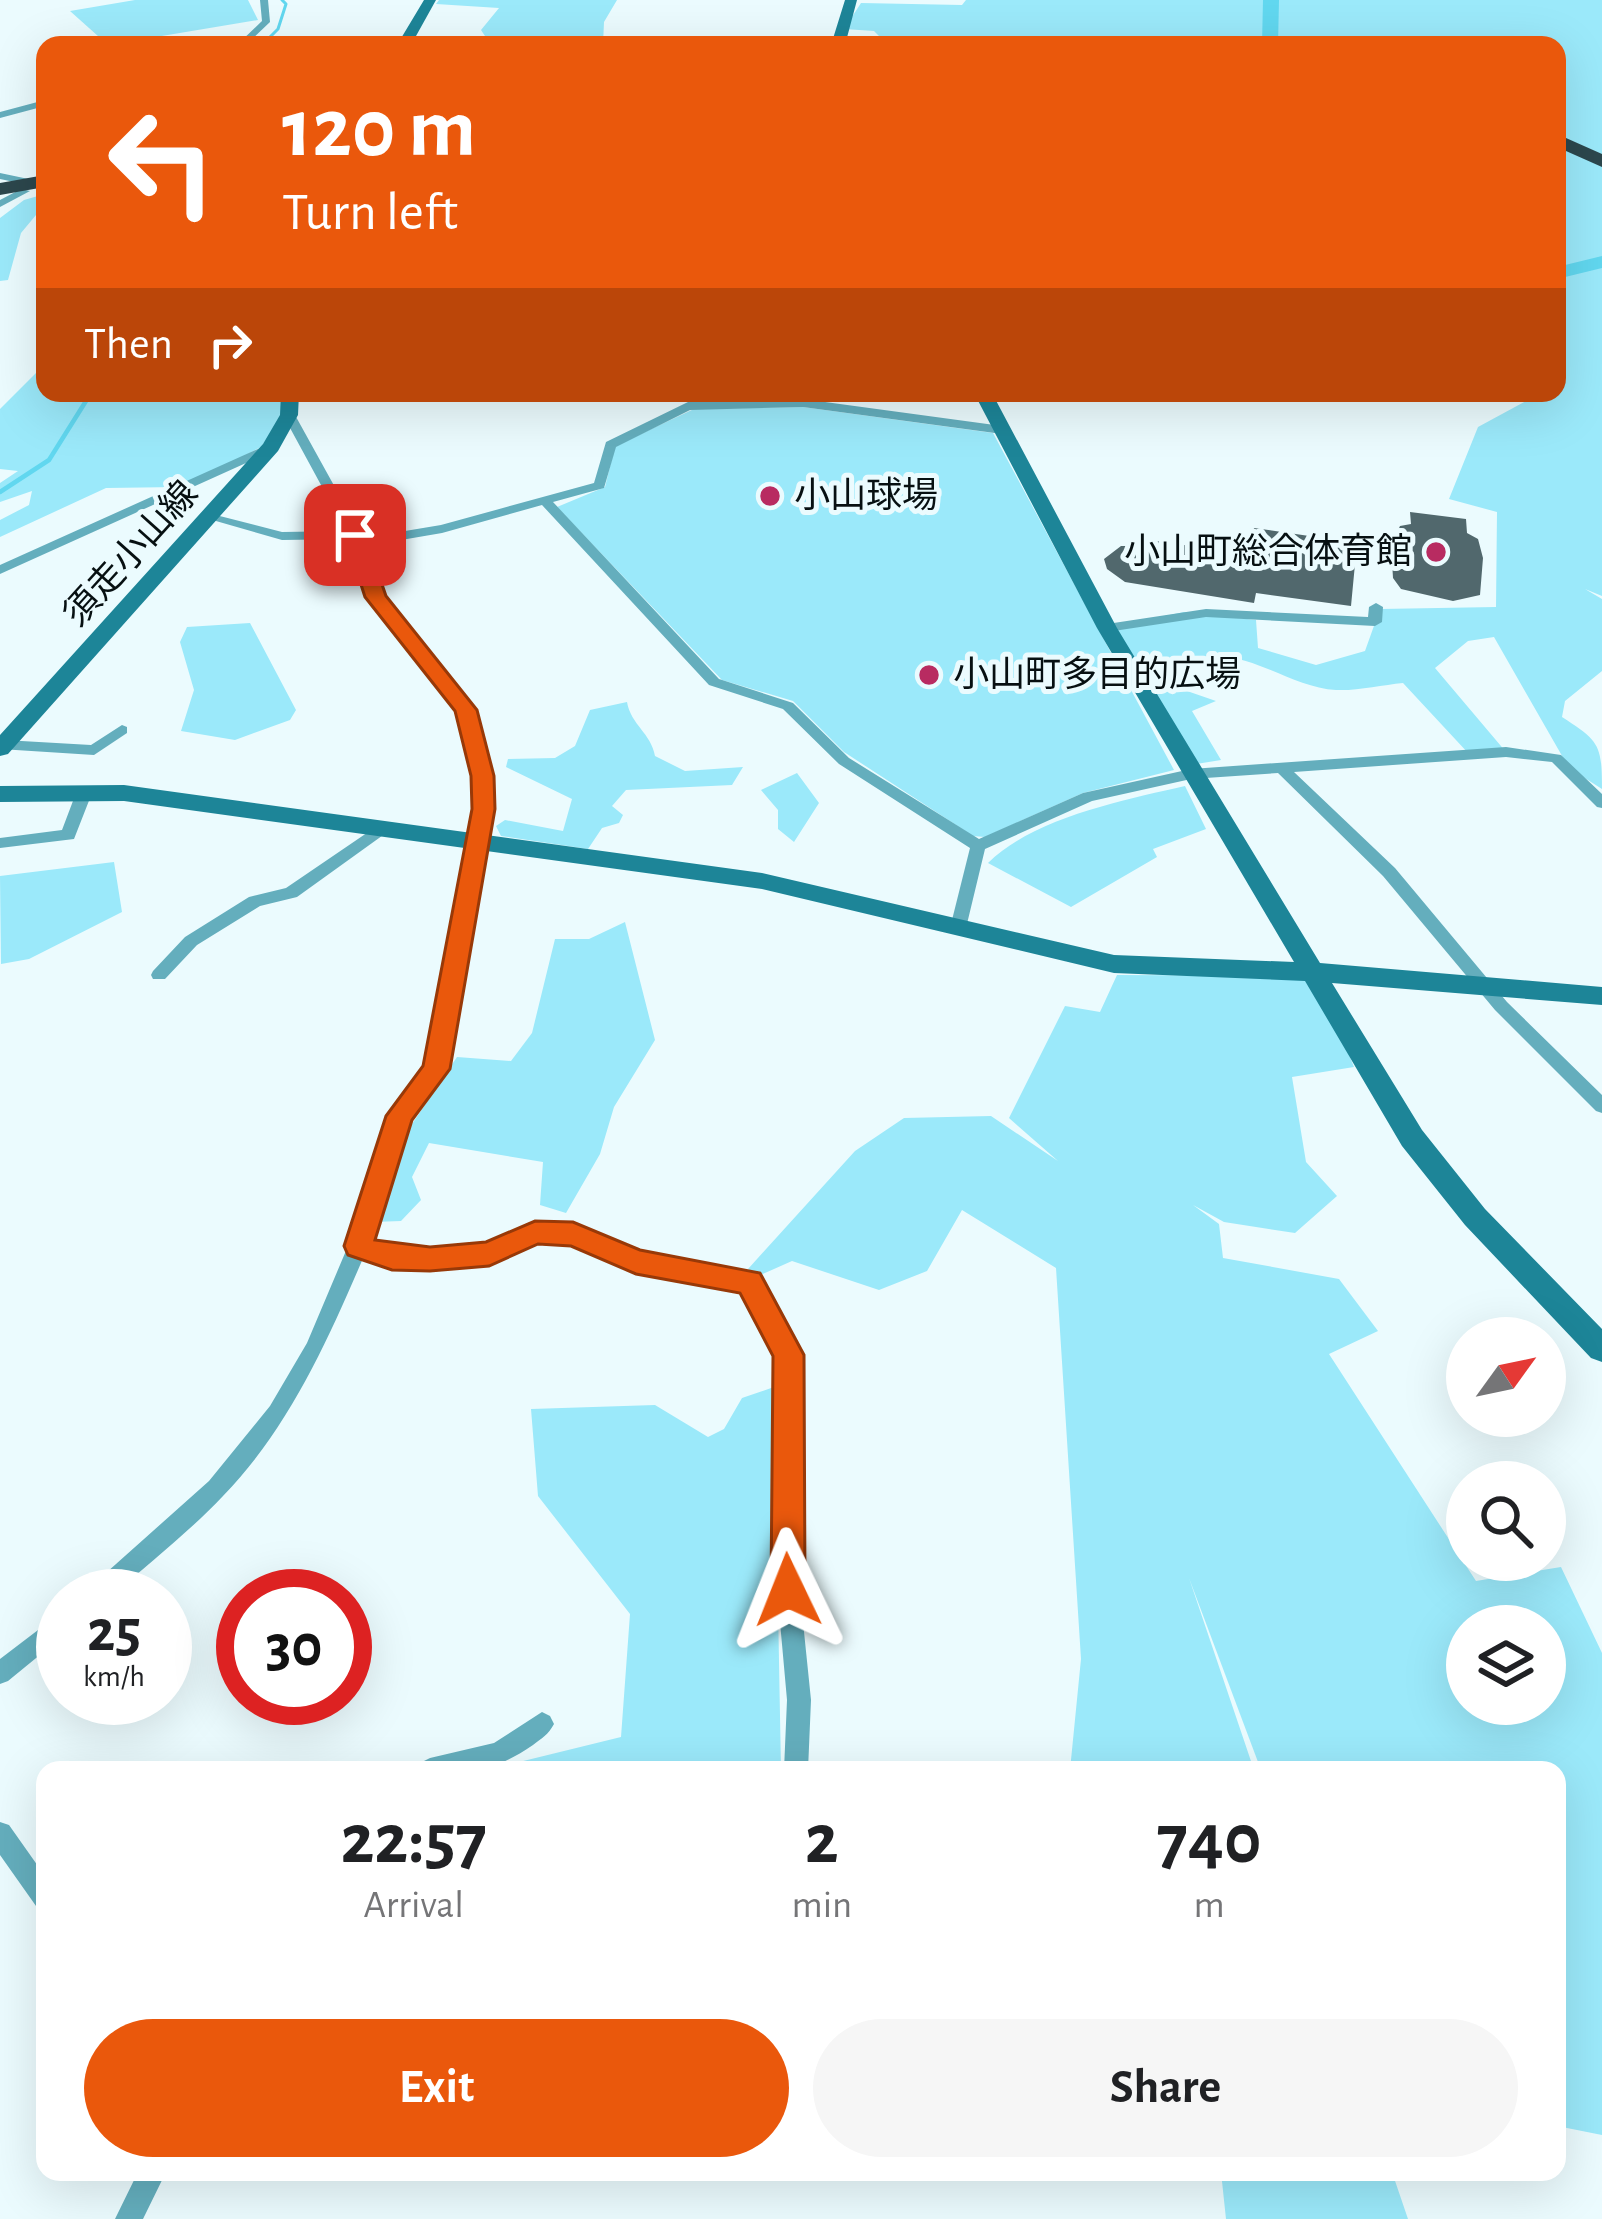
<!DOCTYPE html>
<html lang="en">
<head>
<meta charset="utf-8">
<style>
  :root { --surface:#fff; --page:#f6f6f6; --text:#202124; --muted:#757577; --accent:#ea580c }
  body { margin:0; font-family:"Alegreya Sans","Noto Sans JP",sans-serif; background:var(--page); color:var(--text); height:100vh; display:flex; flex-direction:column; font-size:45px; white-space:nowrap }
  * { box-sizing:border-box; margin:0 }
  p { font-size:39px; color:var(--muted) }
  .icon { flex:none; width:66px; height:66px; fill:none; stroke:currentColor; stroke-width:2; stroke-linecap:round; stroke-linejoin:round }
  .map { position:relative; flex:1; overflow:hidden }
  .details { position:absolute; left:36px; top:1761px; width:1530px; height:420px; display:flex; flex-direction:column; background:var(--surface); border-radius:24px; box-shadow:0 12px 48px #0002 }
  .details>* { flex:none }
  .hud { position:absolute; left:36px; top:36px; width:1530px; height:366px; border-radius:24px; box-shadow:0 12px 48px #0002; background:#ea580c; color:#fff; overflow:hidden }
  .needle { width:78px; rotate:57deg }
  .tools { position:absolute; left:1446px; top:1317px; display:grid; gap:24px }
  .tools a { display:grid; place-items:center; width:120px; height:120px; border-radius:50%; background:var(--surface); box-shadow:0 12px 48px #0002; font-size:60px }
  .speed { position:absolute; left:36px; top:1569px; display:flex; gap:24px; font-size:60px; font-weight:700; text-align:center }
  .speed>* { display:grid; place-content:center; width:156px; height:156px; border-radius:50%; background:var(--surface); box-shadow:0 12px 48px #0002; line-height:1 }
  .speed small { font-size:30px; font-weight:400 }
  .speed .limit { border:18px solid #d22; background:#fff; color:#111 }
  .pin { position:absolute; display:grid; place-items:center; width:102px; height:102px; color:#fff; margin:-51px; border-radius:24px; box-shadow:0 6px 18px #0006 }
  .me { position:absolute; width:132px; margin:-66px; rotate:358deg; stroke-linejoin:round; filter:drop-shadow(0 0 9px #0008) }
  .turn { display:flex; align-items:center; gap:42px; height:252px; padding:0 48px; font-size:54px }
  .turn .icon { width:156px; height:156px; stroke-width:2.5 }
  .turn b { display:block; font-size:84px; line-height:102px }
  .then { display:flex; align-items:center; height:114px; padding:0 48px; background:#0003; gap:24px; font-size:45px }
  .eta { display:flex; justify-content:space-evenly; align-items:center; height:204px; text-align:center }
  .eta b { font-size:72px; font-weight:600; line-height:84px }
  .primary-button { display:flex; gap:24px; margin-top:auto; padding:24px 48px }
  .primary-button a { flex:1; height:138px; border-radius:72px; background:var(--accent); color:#fff; font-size:48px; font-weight:600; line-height:138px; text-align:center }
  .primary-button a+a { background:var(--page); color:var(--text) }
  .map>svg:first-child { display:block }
</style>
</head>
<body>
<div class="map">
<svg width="1602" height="2219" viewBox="0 0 1602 2219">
  <rect width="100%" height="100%" fill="#ebfbfe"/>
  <!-- green -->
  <path fill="#9be9fa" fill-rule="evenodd" d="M135 0H248L258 20 108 45 70 11Z
    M439 0H617L604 22 603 45H491L481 30 499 8 436 4Z
    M966 0H1602V596L1585 589 1602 599V671L1565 701 1562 717C1599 741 1602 744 1602 789L1569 768 1494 637 1468 641 1435 668 1506 752 1469 754 1403 683C1382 685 1357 691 1336 690 1281 687 1232 632 1181 670L1187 691 1216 701 1192 711 1221 760 1190 765 1112 627 1184 612 1256 620 1258 648 1316 665 1365 651 1380 609 1496 607 1497 512 1449 499 1478 427 1526 401 1528 393H1557V45H888L874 31 844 29 861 3 962 5Z
    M45 194 37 201 41 209 21 233 8 280 0 281V218L24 200Z
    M45 364V393H283L284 415 261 447 232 462 178 487 106 488 0 537V520L29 505 32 491 0 502V483L18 471 0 469V409Z
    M803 407 993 433 1174 770 1083 793 985 837 973 836 844 752 793 701 722 680 557 507 605 487 615 446 694 409Z
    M250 623 296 710 290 720 235 740 181 731 194 690 180 642 187 627Z
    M627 702C631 725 651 733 655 756L685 771 743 767 732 785 626 790 612 806 623 815 619 823 602 828 588 849 501 836 496 826 505 820 563 831 572 799 506 767 508 759 555 758 575 746 590 710Z
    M797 773 819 803 794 842 778 829V810L761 790Z
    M1185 786 1206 829 1153 849 1157 857 1071 907 988 863C1033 818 1124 800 1185 786Z
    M114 862 122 912 29 959 1 964 0 876Z
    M625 922 655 1040 614 1107 600 1154 566 1213 540 1205 543 1162 429 1143 412 1177 421 1200 401 1221 373 1222 404 1136 457 1057 511 1061 532 1033 555 939H589Z
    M1117 975 1317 976 1354 1067 1292 1077 1306 1162 1337 1196 1295 1233 1224 1222 1193 1205 1219 1224 1223 1258 1339 1279 1378 1331 1329 1354 1476 1581 1561 1567 1602 1653V2135L1557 2126V1770H1261L1189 1578 1254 1770H1070L1081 1659 1056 1268 962 1210 927 1271 879 1290 792 1261 756 1277 748 1269 855 1151 904 1118 991 1116 1058 1161 1009 1118 1065 1006 1100 1012ZM1467 1626H1545V1704H1467Z
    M774 1387 781 1770H487L621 1737 630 1614 538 1496 531 1409 655 1405 708 1437 724 1429 742 1398Z
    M1221 2172H1392L1408 2219H1226Z"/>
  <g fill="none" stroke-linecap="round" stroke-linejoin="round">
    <!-- stream-far1 -->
    <path stroke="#61d7ef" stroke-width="3" d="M262 45 278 29 286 4 282 0"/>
    <!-- stream -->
    <path stroke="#61d7ef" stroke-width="4.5" d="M0 492 49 460 91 393"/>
    <!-- river -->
    <path fill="#61d7ef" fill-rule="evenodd" d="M1263 0H1279L1278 45H1262Z
      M1602 256V268L1557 279V267Z"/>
  </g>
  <!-- building -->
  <path fill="#51686d" d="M1410 512 1466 519 1467 533 1478 539 1483 558 1480 595 1453 601 1401 589 1393 578 1391 545 1400 526 1411 524Z
    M1254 528 1357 543 1351 606 1256 593 1254 603 1125 582 1107 569 1104 559 1121 546H1155L1157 541 1211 549 1223 537H1252Z"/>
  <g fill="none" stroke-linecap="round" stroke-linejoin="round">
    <!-- street -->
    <path fill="#64aebd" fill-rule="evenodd" d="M260 0H268L270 22 246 45H237L262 21Z
      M45 100V106L0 118V112Z
      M0 173 38 181 39 183 34 186 0 179Z
      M21 189 30 191 0 207V200Z
      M803 399 1002 426 1008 430 1002 434 803 407 690 410 616 447 604 488 553 502 719 679 793 703 849 758 979 839 1083 793 1191 769 1506 747 1561 755 1602 794V808L1597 807 1552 762 1506 757 1294 772 1395 868 1507 1002 1602 1095V1113L1596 1111 1495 1010 1383 876 1278 773 1191 779 1092 801 985 849 966 928 958 934 950 928 970 848 839 764 783 709 709 685 542 505 442 533 366 546 382 596 473 709 490 776 489 842 445 1069 407 1119 369 1241 393 1249 430 1251 487 1245 535 1224 573 1226 638 1253 756 1276 799 1355 795 1544 811 1700 808 1770H784L787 1700 773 1544 779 1356 743 1289 636 1269 571 1242 537 1240 489 1261 430 1267 393 1265 364 1256C327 1342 289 1428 223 1496 189 1532 149 1563 112 1596H85L88 1589 209 1481 270 1406 307 1343 348 1246 390 1116 428 1067 473 842 474 776 459 710 368 597 350 539 282 540 202 517 208 513 282 532 346 531 283 415 289 411 295 415 363 538 441 525 594 483 606 442 688 402Z
      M271 443 277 447 275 450 0 574V565Z
      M1376 603 1383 607 1382 622 1375 626 1206 617 1107 632 1100 628 1107 624 1206 609 1368 617 1369 607Z
      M122 725 127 727V733L94 755 0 749V741L4 740 91 745Z
      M84 788 92 793 74 839 0 848V838L62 830 76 793Z
      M380 824 386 825 388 829 386 833 297 897 260 906 197 945 165 979H153L151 975 153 971 185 937 249 897 286 888Z
      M63 1611V1636L8 1681 0 1684V1659Z
      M542 1712 550 1716 554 1724C548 1735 542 1738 533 1745 487 1776 471 1770 418 1770L422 1762 430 1758 494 1743Z
      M0 1822 9 1825 45 1876V1909L36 1906 0 1855Z
      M138 2172H166L143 2219H115Z"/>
    <!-- secondary -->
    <path fill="#1d8598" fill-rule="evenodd" d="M424 0H436L411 45H397Z
      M845 0H857L845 45H831Z
      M281 393H299L298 415 278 451 8 754 0 756V735L263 444 280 415Z
      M974 393H992L1117 628 1320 963 1602 987V1005L1332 983 1422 1130 1485 1209 1602 1329V1362L1591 1358 1465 1225 1402 1146 1305 981 1114 973 762 889 124 801 0 802V786L124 785 762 873 1114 955 1294 962 1097 628Z"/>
    <!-- highway -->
    <path fill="#2c474d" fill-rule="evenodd" d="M1557 134 1602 154V167L1557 147Z
      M45 175V187L0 195V183Z"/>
  </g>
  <!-- route -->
  <path fill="#ea580c" stroke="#983908" stroke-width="3" d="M355 529 365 535 386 596 477 710 494 776 495 809 450 1069 412 1120 375 1240 430 1247 486 1242 535 1221 573 1222 640 1250 760 1273 804 1355 805 1590 800 1601 788 1606 776 1601 771 1590 773 1356 740 1293 636 1274 571 1246 538 1244 489 1266 430 1271 392 1270 348 1255 344 1246 386 1116 423 1066 472 809 471 776 455 711 365 597 345 535Z"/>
  <!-- markers -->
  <g fill="#b82b61" stroke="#ebfbfe" stroke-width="4.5">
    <circle cx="770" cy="496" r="12"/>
    <circle cx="1436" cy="552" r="12"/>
    <circle cx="929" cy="675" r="12"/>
  </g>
  <g text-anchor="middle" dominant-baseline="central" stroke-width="10" stroke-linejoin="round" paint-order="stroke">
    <!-- far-poi labels -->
    <g font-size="36" fill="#071012" stroke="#ebfbfe" text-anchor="start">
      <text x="794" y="496">小山球場</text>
      <text x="1412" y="552" text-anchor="end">小山町総合体育館</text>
      <text x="953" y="675">小山町多目的広場</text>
    </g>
    <!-- far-street labels -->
    <g font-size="36" fill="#071012" stroke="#ebfbfe">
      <text transform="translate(131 554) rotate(-48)">須走小山線</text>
    </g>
  </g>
</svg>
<div class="tools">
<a><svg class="needle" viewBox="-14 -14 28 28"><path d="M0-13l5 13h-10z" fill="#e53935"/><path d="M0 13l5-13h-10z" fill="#757577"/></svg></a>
<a><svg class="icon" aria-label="search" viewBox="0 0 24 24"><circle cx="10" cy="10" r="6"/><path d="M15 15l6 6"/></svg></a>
<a><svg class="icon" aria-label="layers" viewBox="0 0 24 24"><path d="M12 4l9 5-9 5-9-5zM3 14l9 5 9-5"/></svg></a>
</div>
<div class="speed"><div>25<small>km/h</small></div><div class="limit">30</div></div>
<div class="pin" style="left:355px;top:535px;background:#d93025"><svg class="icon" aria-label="arrive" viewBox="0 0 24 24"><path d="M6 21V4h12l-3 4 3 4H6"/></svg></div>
<svg class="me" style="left:788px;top:1590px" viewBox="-20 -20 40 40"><path d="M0-17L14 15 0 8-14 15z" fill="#ea580c" stroke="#fff" stroke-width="4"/></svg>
<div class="hud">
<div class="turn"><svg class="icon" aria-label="left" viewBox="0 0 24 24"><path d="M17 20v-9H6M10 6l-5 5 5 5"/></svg><div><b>120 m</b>Turn left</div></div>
<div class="then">Then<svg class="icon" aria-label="right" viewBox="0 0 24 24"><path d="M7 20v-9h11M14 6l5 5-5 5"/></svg></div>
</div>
<section class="details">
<div class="eta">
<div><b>22:57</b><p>Arrival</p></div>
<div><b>2</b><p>min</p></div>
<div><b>740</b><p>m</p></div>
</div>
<div class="primary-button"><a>Exit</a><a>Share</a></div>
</section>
</div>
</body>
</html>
